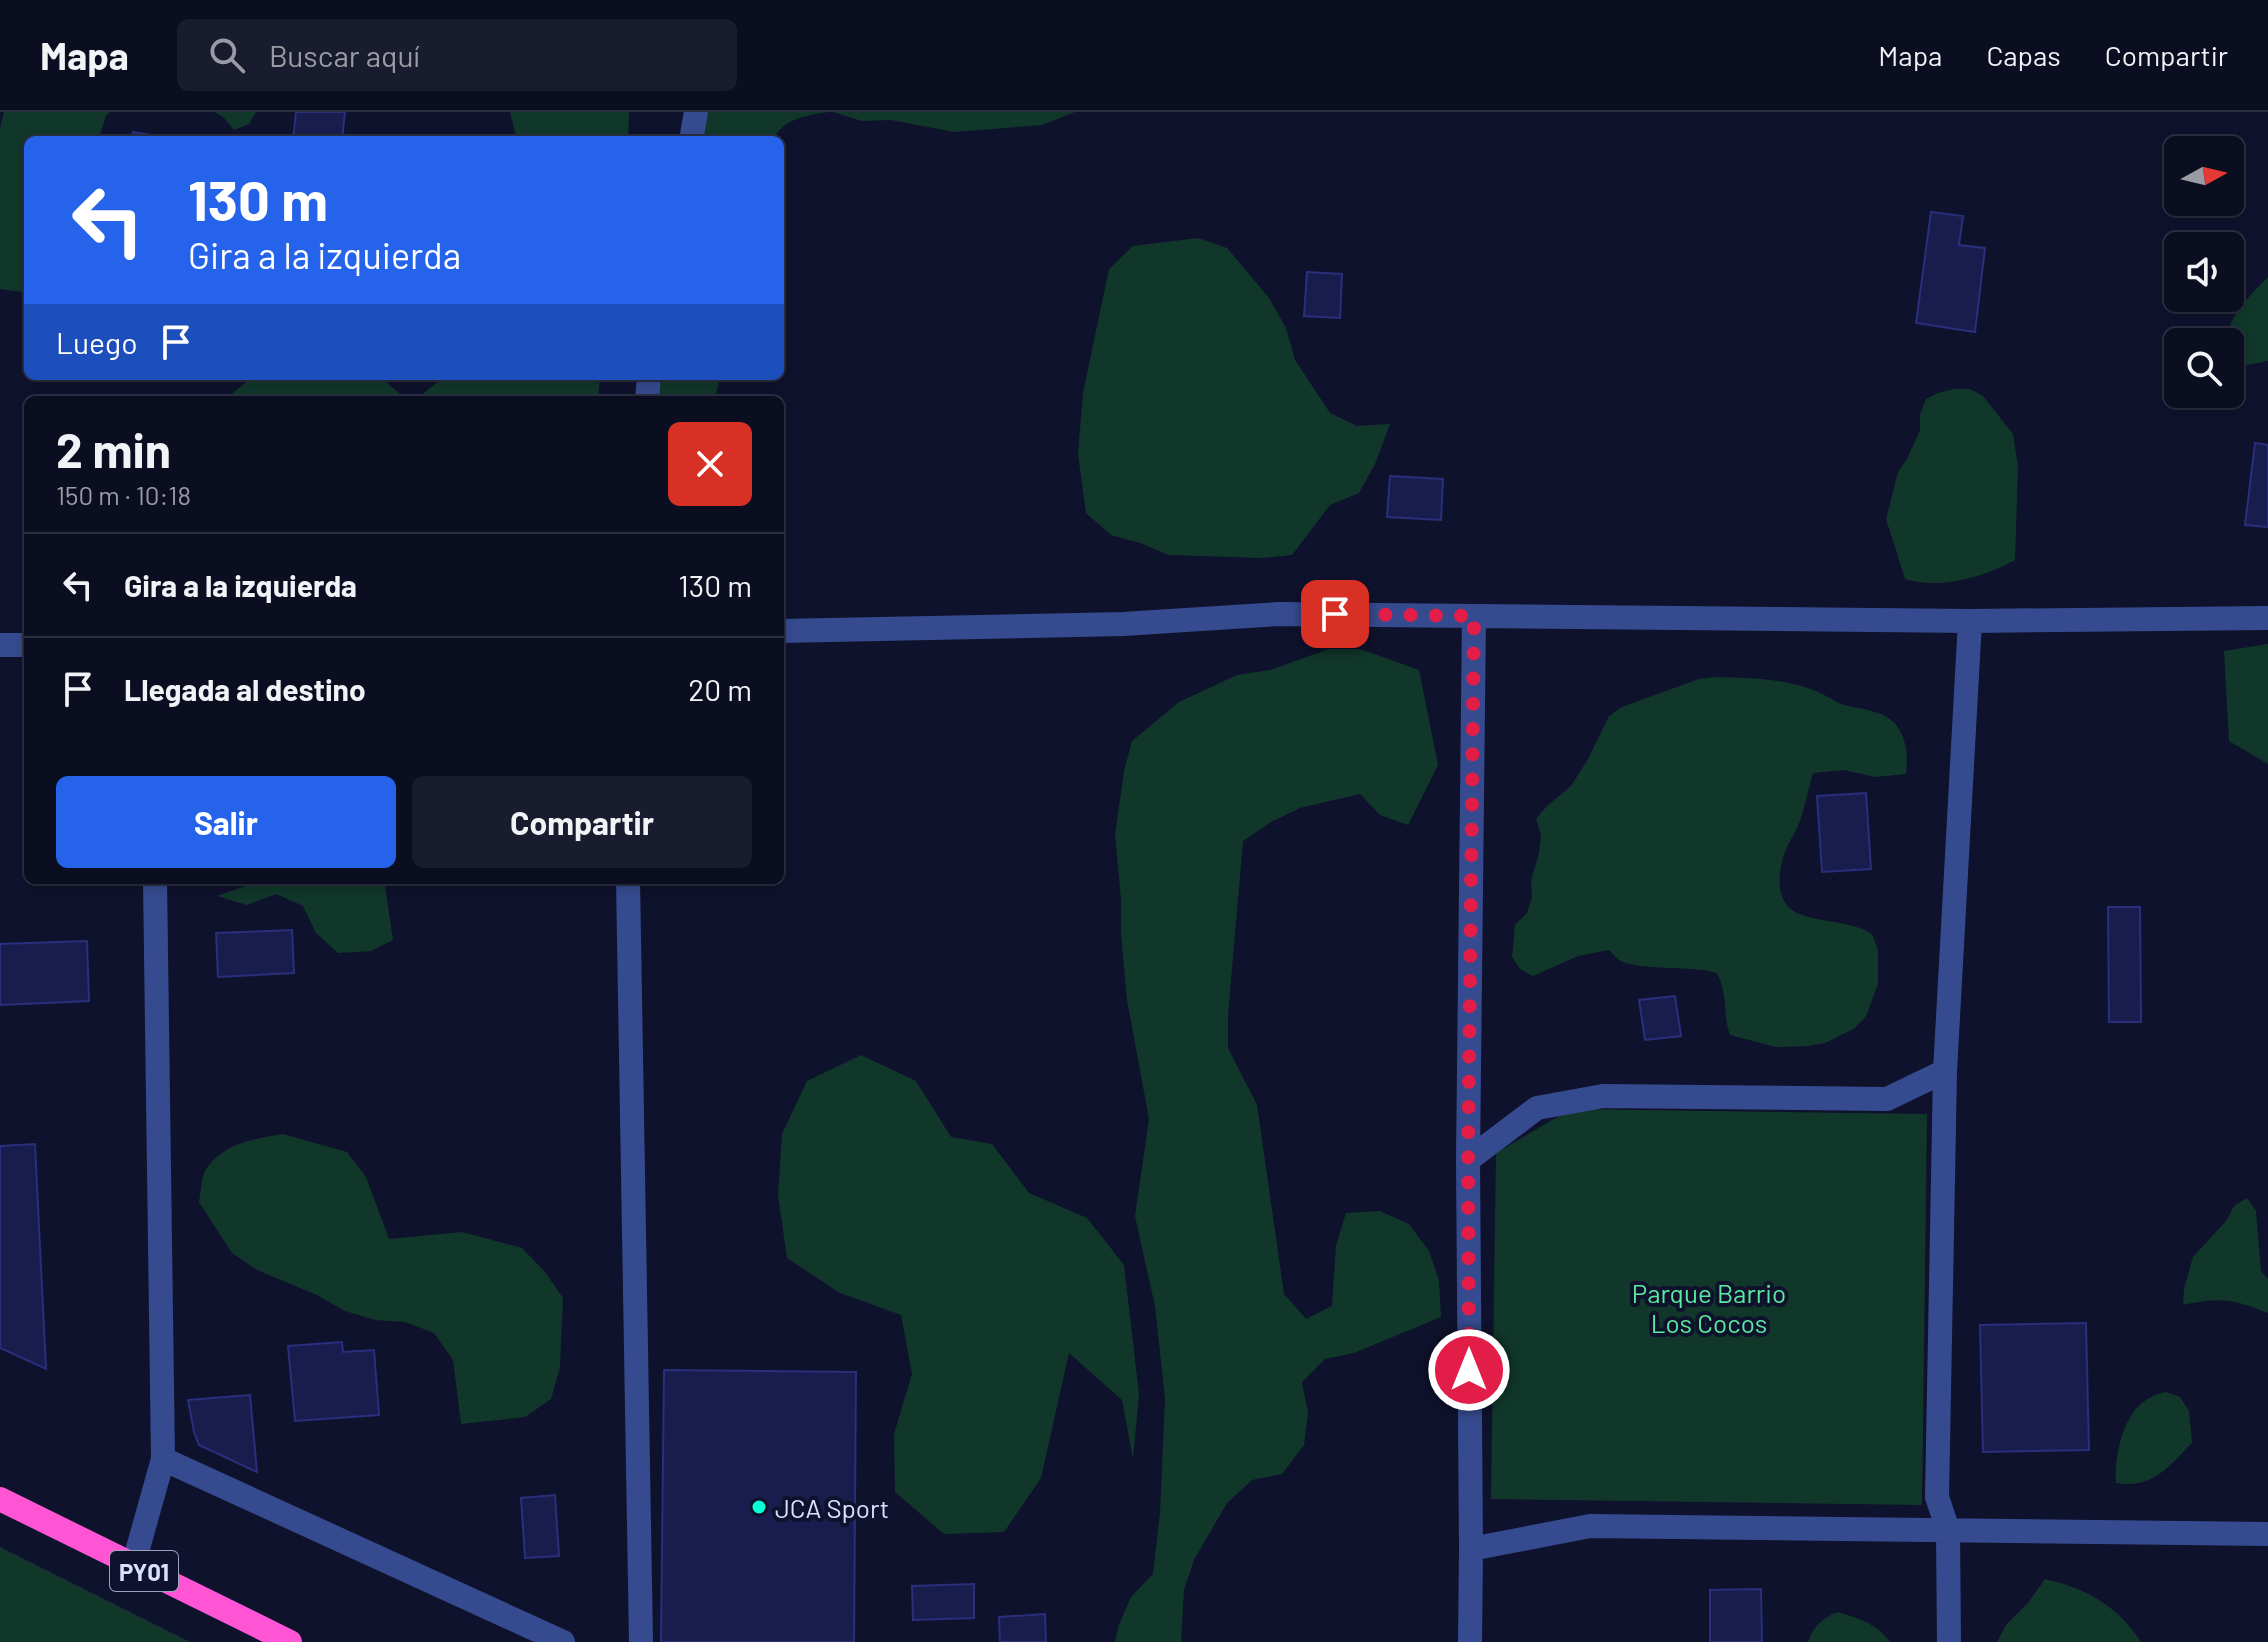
<!DOCTYPE html>
<html lang="es">
<head>
<meta charset="utf-8">
<style>
  :root { --surface:#0b0e21; --page:#191c2e; --text:#f1f3f6; --muted:#9a9ca5; --line:#2b2e3f; --accent:#2563eb }
  body { margin:0; font-family:Barlow,sans-serif; background:var(--page); color:var(--text); height:100vh; display:flex; flex-direction:column; font-size:30px; white-space:nowrap }
  * { box-sizing:border-box; margin:0 }
  p { font-size:26px; color:var(--muted) }
  .icon { flex:none; width:44px; height:44px; fill:none; stroke:currentColor; stroke-width:2; stroke-linecap:round; stroke-linejoin:round }
  .map { position:relative; flex:1; overflow:hidden }
  .drawer { position:absolute; left:24px; top:284px; width:760px; height:488px; display:flex; flex-direction:column; background:var(--surface); border-radius:12px; box-shadow:0 4px 12px #0003,0 0 0 2px var(--line) }
  .drawer>* { flex:none }
  .top-card { position:absolute; left:24px; top:24px; width:760px; height:244px; border-radius:12px; box-shadow:0 4px 12px #0003,0 0 0 2px var(--line); background:#2563eb; color:#fff; overflow:hidden }
  .needle { width:52px; rotate:82deg }
  .tools { position:absolute; left:2164px; top:24px; display:grid; gap:16px }
  .tools a { display:grid; place-items:center; width:80px; height:80px; border-radius:12px; background:var(--surface); box-shadow:0 4px 12px #0003,0 0 0 2px var(--line); font-size:40px }
  .pin { position:absolute; display:grid; place-items:center; width:68px; height:68px; color:#fff; margin:-34px; border-radius:16px; box-shadow:0 4px 12px #0006 }
  .me { position:absolute; width:88px; margin:-44px; rotate:0deg; stroke-linejoin:round; filter:drop-shadow(0 0 6px #0008) }
  .turn { display:flex; align-items:center; gap:28px; height:168px; padding:0 32px; font-size:36px }
  .turn .icon { width:104px; height:104px; stroke-width:2.5 }
  .turn b { display:block; font-size:56px; line-height:68px }
  .then { display:flex; align-items:center; height:76px; padding:0 32px; background:#0003; gap:16px; font-size:30px }
  .round { display:grid; place-items:center; flex:none; width:84px; height:84px; border-radius:12px; background:var(--page) }
  .summary { display:flex; align-items:center; justify-content:space-between; height:136px; padding:0 32px }
  h1 { font-size:48px; font-weight:700; line-height:60px }
  .action { display:flex; gap:16px; margin-top:auto; padding:16px 32px }
  .action a { flex:1; height:92px; border-radius:12px; background:var(--accent); color:#fff; font-size:32px; font-weight:700; line-height:92px; text-align:center }
  .action a+a { background:var(--page); color:var(--text) }
  ul { padding:0; list-style:none }
  li { display:flex; align-items:center; gap:24px; height:104px; padding:0 32px; border-top:2px solid var(--line) }
  li div { flex:1 }
  li b { display:block; font-size:30px }
  li em { font-style:normal }
  header { display:flex; align-items:center; gap:48px; box-sizing:border-box; height:112px; padding:0 40px; background:var(--surface); border-bottom:2px solid var(--line) }
  header strong { font-size:38px }
  nav { display:flex; gap:44px; margin-inline-start:auto; font-size:28px }
  .search { width:560px; height:72px; background:var(--page); display:flex; align-items:center; gap:20px; box-sizing:border-box; padding:0 28px; border-radius:12px; color:var(--muted); font-size:30px }
  .map>svg:first-child { display:block }
</style>
</head>
<body>
<header>
<strong>Mapa</strong>
<div class="search"><svg class="icon" aria-label="search" viewBox="0 0 24 24"><circle cx="10" cy="10" r="6"/><path d="M15 15l6 6"/></svg>Buscar aquí</div>
<nav><a>Mapa</a><a>Capas</a><a>Compartir</a></nav>
</header>
<div class="map">
<svg width="2268" height="1530" viewBox="0 0 2268 1530">
  <rect width="100%" height="100%" fill="#0f122c"/>
  <!-- green -->
  <path fill="#11372b" d="M4 0H110L106 4 98 28H28V181L0 177V16Z
    M215 0H256L249 12 234 18 224 6Z
    M510 0H629L628 28H517Z
    M692 0H829C808 3 783 6 773 28H686Z
    M833 0H1075L1042 13 954 20 891 8 862 9Z
    M1198 126 1227 136 1269 186 1286 216 1295 248 1330 301 1357 314 1390 312 1375 352 1359 381 1330 393 1292 443 1262 446 1169 443 1140 431 1111 423 1086 401 1078 342 1083 281 1109 157 1133 134Z
    M2268 165V249L2230 256V230H2227C2226 206 2252 181 2268 165Z
    M250 264H384V268L407 288H224L245 271Z
    M441 264H600L598 288H415L434 273Z
    M642 264H720L715 288H639Z
    M1954 277H1970L1983 284 2013 322 2018 355 2015 448C1985 465 1939 478 1905 467L1886 407 1898 360 1907 347 1920 318V302L1926 287 1938 281Z
    M2268 532V652L2229 629 2224 539Z
    M1329 537H1360L1419 558 1438 653 1408 713 1380 703 1360 682 1300 696 1271 710 1243 729 1228 903V936L1257 993 1284 1182 1306 1207 1332 1194 1336 1134 1346 1101 1380 1099 1409 1112 1429 1139 1439 1168 1441 1205 1354 1241 1325 1247 1302 1270 1308 1301 1304 1333 1282 1362 1252 1368 1227 1391 1194 1448 1184 1478 1181 1530H1115L1119 1513 1131 1485 1153 1462 1160 1401 1165 1287 1155 1194 1135 1104 1149 1007 1127 888 1121 822V787L1115 723 1124 659 1132 629 1179 590 1237 563 1270 558Z
    M1715 565C1748 566 1782 566 1813 578 1823 581 1832 588 1841 592 1859 598 1885 597 1897 614 1907 628 1908 646 1906 662L1875 665 1844 658 1813 661C1808 677 1805 694 1800 709 1796 719 1790 728 1786 737 1777 760 1774 793 1800 802 1826 812 1849 808 1872 822L1878 838V872L1866 904 1855 916 1825 931 1808 934 1776 935 1730 923C1722 900 1729 886 1717 861 1692 853 1635 859 1619 848 1615 845 1613 841 1609 838L1578 844 1533 864 1520 857 1512 845 1515 813 1527 801 1532 786 1531 769 1539 741 1541 723 1536 707 1547 694 1571 674 1588 647 1609 604 1622 595 1699 567Z
    M252 768H384L393 828 371 839 338 841 316 821 303 794 276 782 247 793 217 784 246 774Z
    M861 943 916 969 951 1025 992 1032 1029 1081 1087 1106 1124 1153 1139 1282 1133 1347 1122 1288 1069 1241 1041 1366 1004 1420 944 1422 895 1380 894 1322 912 1262 901 1203 840 1181 787 1146 778 1083 782 1022 807 969Z
    M1571 997 1927 1002 1922 1393 1491 1387 1496 1041Z
    M283 1022 347 1040 366 1065 389 1127 462 1120 522 1136 545 1160 563 1186 560 1255 551 1287 525 1305 461 1312 453 1248 434 1221 405 1210 375 1208 345 1199 317 1183 257 1158 232 1141 199 1090C201 1080 201 1067 205 1059 222 1031 254 1027 283 1022Z
    M2247 1086 2256 1099 2261 1159 2268 1167V1201C2232 1187 2221 1185 2183 1193L2184 1177 2193 1145 2226 1109 2234 1094Z
    M2166 1280 2180 1285 2189 1299 2192 1331C2168 1355 2153 1377 2116 1371 2114 1347 2122 1307 2142 1291 2149 1285 2157 1282 2166 1280Z
    M0 1435 190 1530H0Z
    M2045 1467C2087 1477 2117 1493 2141 1530H1997L2006 1513 2028 1491Z
    M1838 1500C1860 1507 1876 1511 1890 1530H1808C1814 1514 1822 1506 1838 1500Z"/>
  <!-- building -->
  <path fill="#191d4e" stroke="#292f7c" stroke-width="2" d="M296 0H345L342 28H293Z
    M133 20 182 28H132Z
    M1931 100 1963 104 1959 133 1985 136 1975 220 1916 211Z
    M1307 160 1342 162 1340 206 1304 204Z
    M2255 331 2268 333V415L2245 413Z
    M1390 364 1443 367 1441 408 1387 405Z
    M1866 681 1871 757 1822 760 1817 684Z
    M2108 795H2140L2141 910H2109Z
    M292 818 294 861 218 865 216 821Z
    M87 829 89 889 0 893V832Z
    M1675 884 1681 924 1645 928 1639 888Z
    M35 1032 46 1257 0 1236V1034Z
    M2086 1211 2089 1338 1983 1340 1980 1213Z
    M342 1230 343 1240 374 1238 379 1303 295 1309 288 1234Z
    M664 1258 856 1260 854 1530H661Z
    M250 1283 257 1360 199 1333 194 1320 188 1288Z
    M555 1383 559 1444 525 1446 521 1386Z
    M974 1472V1506L913 1508 912 1474Z
    M1761 1477 1762 1530H1710V1478Z
    M1045 1502 1046 1530H1000L999 1505Z"/>
  <g fill="none" stroke-linecap="round" stroke-linejoin="round">
    <!-- minor -->
    <path stroke="#364b8f" stroke-width="24" d="M691 28 696 0
      M647 288 649 264
      M780 519 1123 512 1279 502 1970 509 2268 506
      M0 533H28
      M628 768 641 1530
      M1468 1048 1474 504
      M163 1347 563 1530
      M1471 1437 1590 1414 2268 1422
      M133 1454 163 1347 155 768
      M1470 1530 1471 1437 1468 1048 1537 996 1603 984 1887 987 1945 959
      M1949 1530 1948 1418 1937 1385 1945 959 1970 509"/>
    <!-- highway -->
    <path stroke="#ff55d4" stroke-width="24" d="M0 1387 290 1530"/>
  </g>
  <g fill="none" stroke-linecap="round" stroke-linejoin="round">
    <!-- route -->
    <path stroke="#e11d48" stroke-width="14" stroke-dasharray="0 25.2" d="M1335 502 1474 504 1468 1048 1469 1258"/>
  </g>
  <!-- markers -->
  <circle fill="#06ffd5" stroke="#0f122c" stroke-width="3" cx="759" cy="1395" r="8"/>
  <g text-anchor="middle" dominant-baseline="central" stroke-width="8" stroke-linejoin="round" paint-order="stroke">
    <!-- shield labels -->
    <rect fill="#0f122c" stroke="#9da2c0" stroke-width="2" x="110" y="1439" width="68" height="40" rx="6"/>
    <g font-size="24" font-weight="bold" fill="#dae0ff">
      <text x="144" y="1459">PY01</text>
    </g>
    <!-- park labels -->
    <g font-size="26" fill="#5beaa0" stroke="#0f122c">
      <text x="1709" y="1180">Parque Barrio<tspan x="1709" dy="30">Los Cocos</tspan></text>
    </g>
    <!-- poi labels -->
    <g font-size="26" fill="#dae0ff" stroke="#0f122c" text-anchor="start">
      <text x="775" y="1395">JCA Sport</text>
    </g>
  </g>
</svg>
<div class="tools">
<a><svg class="needle" viewBox="-14 -14 28 28"><path d="M0-13l5 13h-10z" fill="#e53935"/><path d="M0 13l5-13h-10z" fill="#9a9ca5"/></svg></a>
<a><svg class="icon" aria-label="sound" viewBox="0 0 24 24"><path d="M4 9h4l5-4v14l-5-4H4zM17 9q2 3 0 6"/></svg></a>
<a><svg class="icon" aria-label="search" viewBox="0 0 24 24"><circle cx="10" cy="10" r="6"/><path d="M15 15l6 6"/></svg></a>
</div>
<div class="pin" style="left:1335px;top:502px;background:#d93025"><svg class="icon" aria-label="arrive" viewBox="0 0 24 24"><path d="M6 21V4h12l-3 4 3 4H6"/></svg></div>
<svg class="me" style="left:1469px;top:1258px" viewBox="-20 -20 40 40"><circle r="17" fill="#e11d48" stroke="#fff" stroke-width="3"/><path d="M0-11L8 9 0 5-8 9z" fill="#fff"/></svg>
<div class="top-card">
<div class="turn"><svg class="icon" aria-label="left" viewBox="0 0 24 24"><path d="M17 20v-9H6M10 6l-5 5 5 5"/></svg><div><b>130 m</b>Gira a la izquierda</div></div>
<div class="then">Luego<svg class="icon" aria-label="arrive" viewBox="0 0 24 24"><path d="M6 21V4h12l-3 4 3 4H6"/></svg></div>
</div>
<section class="drawer">
<div class="summary"><div><h1>2 min</h1><p>150 m · 10:18</p></div><a class="round" style="background:#d93025;color:#fff"><svg class="icon" aria-label="close" viewBox="0 0 24 24"><path d="M6 6l12 12M18 6L6 18"/></svg></a></div>
<ul>
<li><svg class="icon" aria-label="left" viewBox="0 0 24 24"><path d="M17 20v-9H6M10 6l-5 5 5 5"/></svg><div><b>Gira a la izquierda</b></div><em>130 m</em></li>
<li><svg class="icon" aria-label="arrive" viewBox="0 0 24 24"><path d="M6 21V4h12l-3 4 3 4H6"/></svg><div><b>Llegada al destino</b></div><em>20 m</em></li>
</ul>
<div class="action"><a>Salir</a><a>Compartir</a></div>
</section>
</div>
</body>
</html>
